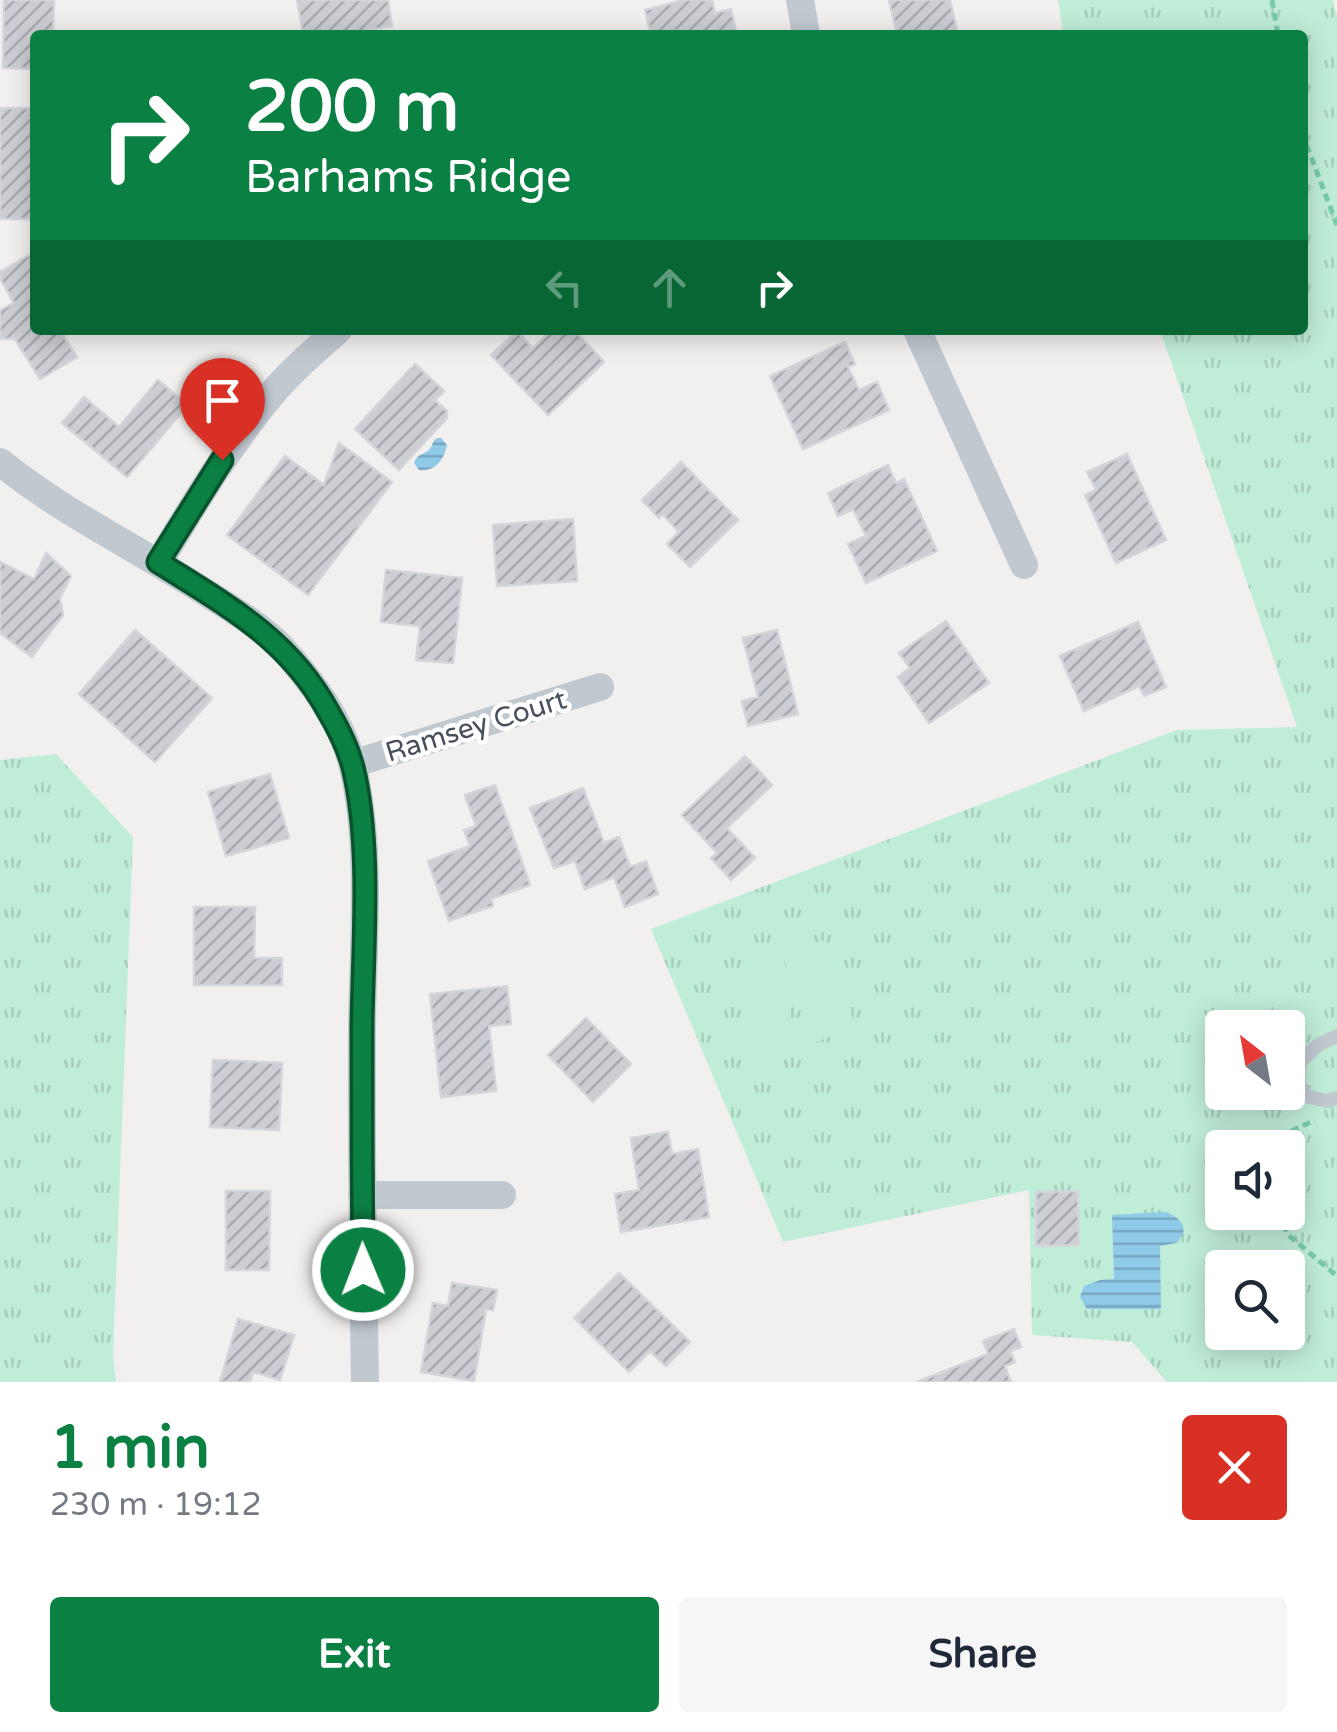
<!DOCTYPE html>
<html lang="en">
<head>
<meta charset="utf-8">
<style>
  :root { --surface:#fff; --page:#f6f6f7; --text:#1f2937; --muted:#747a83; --accent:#0b8043 }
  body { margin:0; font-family:"Varela Round",sans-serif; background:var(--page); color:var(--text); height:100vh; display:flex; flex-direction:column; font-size:38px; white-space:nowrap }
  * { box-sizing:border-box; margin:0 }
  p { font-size:32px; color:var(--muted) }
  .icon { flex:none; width:55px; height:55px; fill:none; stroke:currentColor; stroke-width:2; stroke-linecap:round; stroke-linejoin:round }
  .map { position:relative; height:1382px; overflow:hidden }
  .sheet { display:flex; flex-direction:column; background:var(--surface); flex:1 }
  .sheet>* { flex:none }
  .banner { position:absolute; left:30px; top:30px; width:1278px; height:305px; border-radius:10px; box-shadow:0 5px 25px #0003; background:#0b8043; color:#fff; overflow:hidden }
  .needle { width:65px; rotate:329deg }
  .controls { position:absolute; left:1205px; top:1010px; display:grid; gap:20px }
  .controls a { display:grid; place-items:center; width:100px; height:100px; border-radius:10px; background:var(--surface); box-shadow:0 5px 25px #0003; font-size:50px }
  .pin { position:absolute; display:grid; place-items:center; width:85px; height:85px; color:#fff; margin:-102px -42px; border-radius:50% 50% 50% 0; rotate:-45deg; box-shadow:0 0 10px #0007 }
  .pin .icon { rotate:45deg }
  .me { position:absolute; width:110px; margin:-55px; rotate:359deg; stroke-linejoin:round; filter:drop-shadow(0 0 8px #0008) }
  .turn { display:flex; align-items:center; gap:35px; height:210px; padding:0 50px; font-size:45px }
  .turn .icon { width:130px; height:130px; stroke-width:2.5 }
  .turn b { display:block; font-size:70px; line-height:85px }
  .lanes { display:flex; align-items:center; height:95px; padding:0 50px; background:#0003; justify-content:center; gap:50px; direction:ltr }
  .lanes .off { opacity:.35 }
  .round { display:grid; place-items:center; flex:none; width:105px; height:105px; border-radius:10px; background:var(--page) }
  .headline { display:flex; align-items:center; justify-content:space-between; height:170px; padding:0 50px }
  h1 { font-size:60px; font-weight:700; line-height:75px; color:var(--accent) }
  .action { display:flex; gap:20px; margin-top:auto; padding:20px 50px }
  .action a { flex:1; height:115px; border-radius:10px; background:var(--accent); color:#fff; font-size:40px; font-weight:700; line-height:115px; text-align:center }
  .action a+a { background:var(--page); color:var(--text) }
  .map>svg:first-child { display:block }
</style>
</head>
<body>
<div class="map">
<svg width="1337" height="1382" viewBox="0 0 1337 1382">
  <defs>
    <pattern id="grass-tufts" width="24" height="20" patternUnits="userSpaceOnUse" patternTransform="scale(2.5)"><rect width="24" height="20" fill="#c0edd7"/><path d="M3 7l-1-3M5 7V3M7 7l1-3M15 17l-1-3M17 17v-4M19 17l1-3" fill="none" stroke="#a6cdbb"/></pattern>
    <pattern id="water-rules" width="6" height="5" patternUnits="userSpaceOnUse" patternTransform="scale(2.5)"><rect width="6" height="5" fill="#8fcae8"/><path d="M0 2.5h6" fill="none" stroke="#77a6bf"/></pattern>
    <pattern id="building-hatch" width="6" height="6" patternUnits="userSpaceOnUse" patternTransform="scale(2.5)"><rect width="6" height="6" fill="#ccced4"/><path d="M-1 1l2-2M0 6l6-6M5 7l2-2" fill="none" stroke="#a8aaaf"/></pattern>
  </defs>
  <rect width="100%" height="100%" fill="#f2f0ef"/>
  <!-- grass -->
  <path fill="url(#grass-tufts)" fill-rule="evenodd" d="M1058 0H1333L1337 16V1382H1167L1132 1342 1032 1335 1029 1190 783 1242 651 929 1177 730 1297 727 1160 330H1302V35H1063ZM1222 1028H1288V1092H1222ZM1222 1148H1288V1212H1222ZM1222 1268H1288V1332H1222Z
    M56 754 133 837 113 1355 116 1382H0V760Z"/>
  <!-- garden -->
  <path fill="#c0edd7" d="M823 940 856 1027 816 1042 782 955Z
    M769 960 802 1047 762 1062 729 975Z"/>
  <!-- water -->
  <path fill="url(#water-rules)" d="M437 438H441L447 445C444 460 435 472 419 470L414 463C417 454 422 455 429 450 433 446 432 441 437 438Z
    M1166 1212C1182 1219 1191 1229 1176 1243L1160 1246 1161 1309H1087L1080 1297 1084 1286 1100 1280 1114 1279 1112 1215Z"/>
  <!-- building -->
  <path fill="url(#building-hatch)" stroke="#d3d5da" stroke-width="2.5" d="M4 0H54L53 35H35V69L3 68Z
    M297 0H388L392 26 354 33 355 35H306V32L303 33Z
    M684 0H712L715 13 731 9 737 35H682L681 30 651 35 645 10Z
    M889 0H950L958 35H897Z
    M0 108H35V219H0Z
    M33 253 35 257V330H60L77 357 40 379 15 339H0V310L14 303 0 278V272Z
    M552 330H574L604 362 548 415 491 355 517 331 533 348Z
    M845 342 855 364 848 367 859 390 877 382 889 410 803 449 770 376Z
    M415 364 444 391 435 400 447 411V418L399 470 355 429Z
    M158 380 188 405 127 477 62 423 84 397 119 427Z
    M339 443 392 482 308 595 227 535 285 456 324 485Z
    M1127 454 1166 540 1116 563 1085 495 1096 490 1087 472Z
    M681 462 738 520 690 567 667 544 679 532 662 514 659 518 642 500Z
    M888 465 896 483 904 479 937 551 866 583 848 544 866 536 853 509 838 516 828 493Z
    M573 519 577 581 497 586 493 525Z
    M46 553 71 576 60 598 63 615 32 657 0 633V562L34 579Z
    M386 570 462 578 453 663 416 660 420 626 381 622Z
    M946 621 989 683 929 723 898 677 910 668 899 653Z
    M1138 622 1166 687 1144 696 1139 686 1084 711 1060 656Z
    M135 630 212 698 155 762 79 694Z
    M777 630 798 714 748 726 742 701 758 697 743 638Z
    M745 756 772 785 727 828 755 858 731 880 711 858 717 853 682 815Z
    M270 774 289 838 226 856 208 792Z
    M495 785 530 885 491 899 493 906 449 921 428 861 470 846 464 830 476 826 465 795Z
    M583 788 604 843 619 837 630 867 646 861 658 894 625 907 614 877 585 889 575 861 554 868 530 808Z
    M194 907H255L254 958H282V985H194Z
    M507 986 511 1024 489 1026 496 1091 441 1097 430 994Z
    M586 1018 631 1064 593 1102 548 1055Z
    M213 1060 282 1063 279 1130 210 1127Z
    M668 1132 672 1154 698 1149 709 1217 621 1232 615 1194 639 1190 631 1138Z
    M226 1191H270L269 1270H226Z
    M1078 1191 1079 1245 1036 1246V1192Z
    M619 1273 690 1342 666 1366 650 1351 629 1372 574 1318Z
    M452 1283 497 1290 493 1310 486 1309 474 1381 421 1372 433 1303 448 1306Z
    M238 1319 294 1335 280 1380 253 1372 250 1382H220Z
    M1014 1329 1021 1347 1010 1351 1015 1362 1005 1366 1011 1382H917L988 1354 983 1341Z"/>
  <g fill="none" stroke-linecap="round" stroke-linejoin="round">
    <!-- path -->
    <path stroke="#79caac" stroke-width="5" stroke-dasharray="8 5" stroke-linecap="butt" d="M1272 0 1278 35
      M1302 133 1337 225
      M1272 1148 1283 1135 1315 1120
      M1279 1212 1287 1234 1337 1276"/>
    <!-- lane -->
    <path stroke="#c0c8d0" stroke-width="14" d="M1337 1036 1318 1045 1300 1062 1298 1082 1306 1096 1327 1101 1337 1098"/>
    <!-- street -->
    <path stroke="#c0c8d0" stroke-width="28" d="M800 0 806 35
      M917 330 1024 565
      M0 462C63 513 137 548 205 592 230 608 258 624 279 645 310 678 343 723 353 767 372 851 363 940 362 1025 361 1144 363 1263 365 1382
      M159 562C195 502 231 442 276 389 295 367 317 349 338 330
      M352 764 600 687
      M362 1195H502"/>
  </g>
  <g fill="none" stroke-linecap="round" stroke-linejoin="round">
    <!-- route casing -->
    <g stroke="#07532c" stroke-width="25">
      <path id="route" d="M222 460 158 562C226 605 288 638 328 711 338 728 348 748 353 767 372 845 363 945 362 1026 362 1107 362 1189 363 1270"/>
    </g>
    <!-- route -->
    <use href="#route" stroke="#0b8043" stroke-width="18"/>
  </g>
  <g text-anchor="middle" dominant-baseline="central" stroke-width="9" stroke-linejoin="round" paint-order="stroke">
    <!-- street labels -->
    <g font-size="28" fill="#48505c" stroke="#fff">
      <text transform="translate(476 726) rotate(-17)">Ramsey Court</text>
    </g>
  </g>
</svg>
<div class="controls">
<a><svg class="needle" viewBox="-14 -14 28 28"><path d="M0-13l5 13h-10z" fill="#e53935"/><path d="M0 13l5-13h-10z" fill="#747a83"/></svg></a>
<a><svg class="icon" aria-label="sound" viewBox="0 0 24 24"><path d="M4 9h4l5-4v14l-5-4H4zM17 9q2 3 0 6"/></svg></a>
<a><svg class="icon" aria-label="search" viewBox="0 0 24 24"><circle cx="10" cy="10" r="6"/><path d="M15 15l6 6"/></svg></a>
</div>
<div class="pin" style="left:222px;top:460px;background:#d93025"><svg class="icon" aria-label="arrive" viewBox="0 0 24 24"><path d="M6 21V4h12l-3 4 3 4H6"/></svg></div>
<svg class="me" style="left:363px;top:1270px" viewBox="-20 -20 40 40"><circle r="17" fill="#0b8043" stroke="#fff" stroke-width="3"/><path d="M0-11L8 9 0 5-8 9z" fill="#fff"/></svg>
<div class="banner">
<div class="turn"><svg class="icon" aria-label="right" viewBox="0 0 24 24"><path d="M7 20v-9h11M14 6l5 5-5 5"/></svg><div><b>200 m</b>Barhams Ridge</div></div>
<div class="lanes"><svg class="icon off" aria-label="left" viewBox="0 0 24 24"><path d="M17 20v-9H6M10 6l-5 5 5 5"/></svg><svg class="icon off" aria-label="ahead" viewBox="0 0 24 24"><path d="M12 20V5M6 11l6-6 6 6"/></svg><svg class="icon" aria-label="right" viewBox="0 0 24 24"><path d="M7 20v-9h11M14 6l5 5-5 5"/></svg></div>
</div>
</div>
<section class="sheet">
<div class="headline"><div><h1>1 min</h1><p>230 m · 19:12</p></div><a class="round" style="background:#d93025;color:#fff"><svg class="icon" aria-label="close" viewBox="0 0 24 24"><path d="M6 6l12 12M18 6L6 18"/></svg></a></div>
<div class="action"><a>Exit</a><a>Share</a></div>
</section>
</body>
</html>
